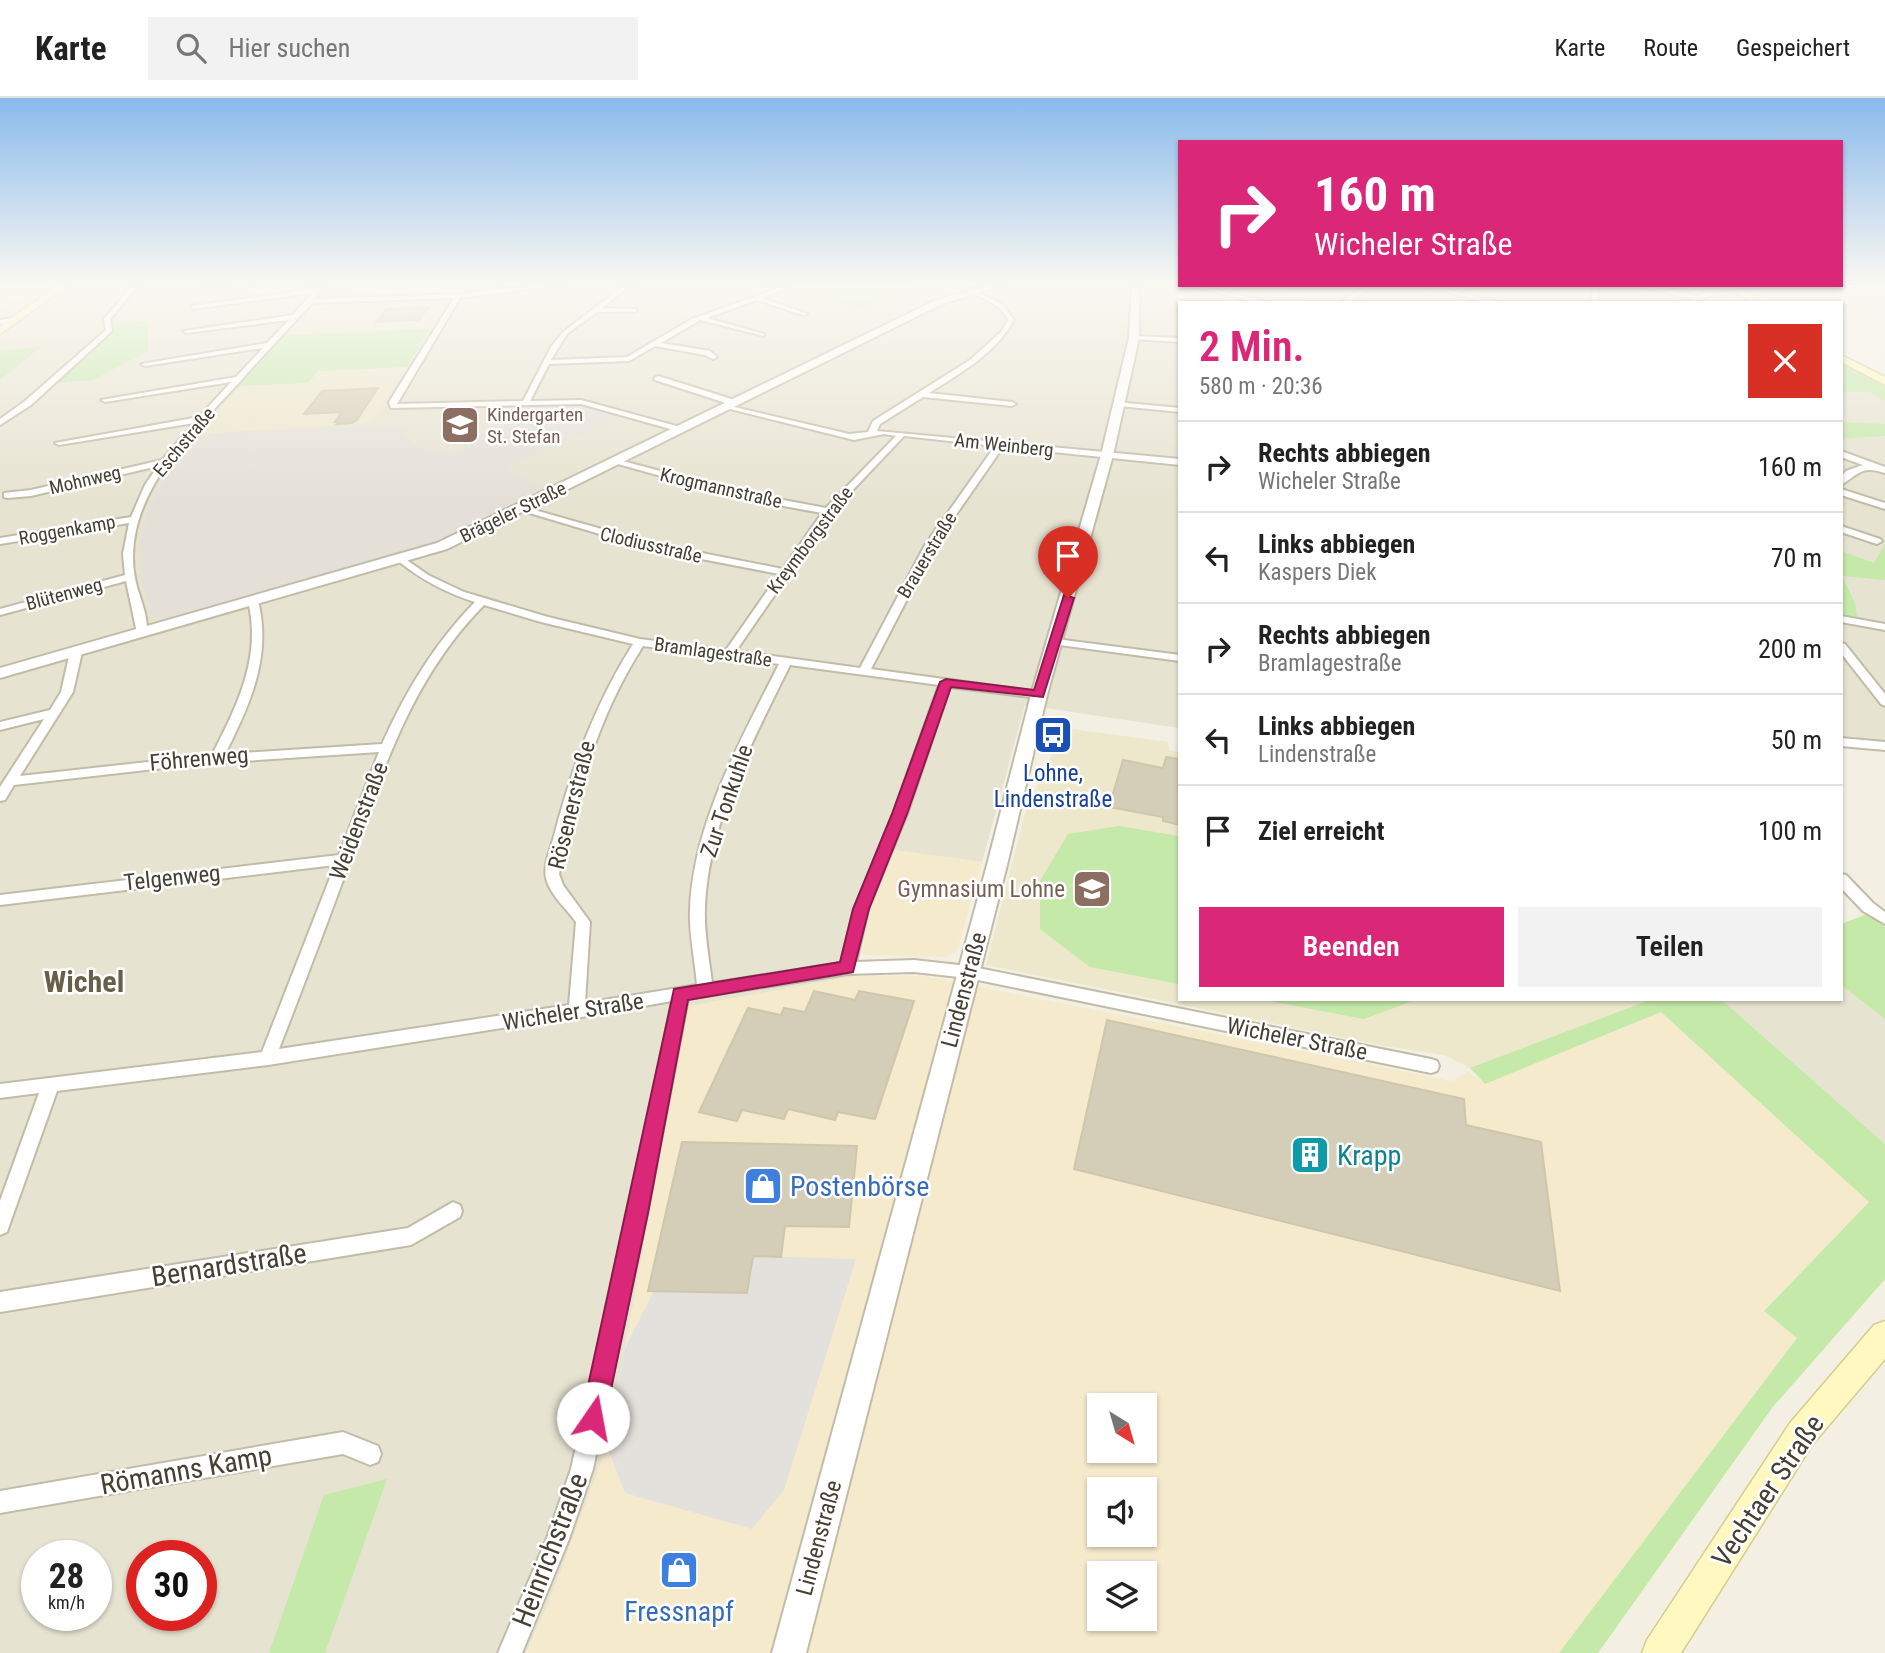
<!DOCTYPE html>
<html lang="de">
<head>
<meta charset="utf-8">
<style>
  :root { --surface:#fff; --page:#f2f2f2; --text:#222; --muted:#767676; --line:#e0e0e0; --accent:#db2777 }
  body { margin:0; font-family:"Roboto Condensed",sans-serif; background:var(--page); color:var(--text); height:100vh; display:flex; flex-direction:column; font-size:26px; white-space:nowrap }
  * { box-sizing:border-box; margin:0 }
  p { font-size:23px; color:var(--muted) }
  .icon { flex:none; width:38px; height:38px; fill:none; stroke:currentColor; stroke-width:2; stroke-linecap:round; stroke-linejoin:round }
  .map { position:relative; flex:1; overflow:hidden }
  .sheet { position:absolute; left:1178px; top:203px; width:665px; height:700px; display:flex; flex-direction:column; background:var(--surface); border-radius:0px; box-shadow:0 2px 5px #0004 }
  .sheet>* { flex:none }
  .top-card { position:absolute; left:1178px; top:42px; width:665px; height:147px; border-radius:0px; box-shadow:0 2px 5px #0004; background:#db2777; color:#fff; overflow:hidden }
  .needle { width:46px; rotate:143deg }
  .tools { position:absolute; left:1087px; top:1295px; display:grid; gap:14px }
  .tools a { display:grid; place-items:center; width:70px; height:70px; border-radius:0px; background:var(--surface); box-shadow:0 2px 5px #0004; font-size:35px }
  .speed { position:absolute; left:21px; top:1442px; display:flex; gap:14px; font-size:35px; font-weight:700; text-align:center }
  .speed>* { display:grid; place-content:center; width:91px; height:91px; border-radius:50%; background:var(--surface); box-shadow:0 2px 5px #0004; line-height:1 }
  .speed small { font-size:18px; font-weight:400 }
  .speed .limit { border:10px solid #d22; background:#fff; color:#111 }
  .pin { position:absolute; display:grid; place-items:center; width:60px; height:60px; color:#fff; margin:-72px -30px; border-radius:50% 50% 50% 0; rotate:-45deg; box-shadow:0 0 7px #0007 }
  .pin .icon { rotate:45deg }
  .me { position:absolute; width:77px; margin:-38px; rotate:12deg; stroke-linejoin:round; filter:drop-shadow(0 0 5px #0008) }
  .turn { display:flex; align-items:center; gap:24px; height:147px; padding:0 21px; font-size:32px }
  .turn .icon { width:91px; height:91px; stroke-width:2.5 }
  .turn b { display:block; font-size:49px; line-height:60px }
  .round { display:grid; place-items:center; flex:none; width:74px; height:74px; border-radius:0px; background:var(--page) }
  .head { display:flex; align-items:center; justify-content:space-between; height:119px; padding:0 21px }
  h1 { font-size:42px; font-weight:600; line-height:52px; color:var(--accent) }
  .cta { display:flex; gap:14px; margin-top:auto; padding:14px 21px }
  .cta a { flex:1; height:80px; border-radius:0px; background:var(--accent); color:#fff; font-size:28px; font-weight:600; line-height:80px; text-align:center }
  .cta a+a { background:var(--page); color:var(--text) }
  ul { padding:0; list-style:none }
  li { display:flex; align-items:center; gap:21px; height:91px; padding:0 21px; border-top:2px solid var(--line) }
  li div { flex:1 }
  li b { display:block; font-size:26px }
  li em { font-style:normal }
  header { display:flex; align-items:center; gap:42px; box-sizing:border-box; height:98px; padding:0 35px; background:var(--surface); border-bottom:2px solid var(--line) }
  header strong { font-size:33px }
  nav { display:flex; gap:38px; margin-inline-start:auto; font-size:24px }
  .search { width:490px; height:63px; background:var(--page); display:flex; align-items:center; gap:18px; box-sizing:border-box; padding:0 24px; border-radius:0px; color:var(--muted); font-size:26px }
  .map>svg:first-child { display:block }
</style>
</head>
<body>
<header>
<strong>Karte</strong>
<div class="search"><svg class="icon" aria-label="search" viewBox="0 0 24 24"><circle cx="10" cy="10" r="6"/><path d="M15 15l6 6"/></svg>Hier suchen</div>
<nav><a>Karte</a><a>Route</a><a>Gespeichert</a></nav>
</header>
<div class="map">
<svg width="1885" height="1555" viewBox="0 0 1885 1555">
  <rect width="100%" height="100%" fill="#f3f0e3"/>
  <!-- residential -->
  <path fill="#e7e3d1" fill-rule="evenodd" d="M54 187H1651L1707 201 1702 205H1180L1179 630 1025 607 982 764 894 752 870 814 855 878 688 909 607 1348 551 1499 526 1555H0V207L35 201ZM37 1458H96V1517H37ZM142 1458H201V1517H142Z
    M1841 294H1870L1885 303V653L1841 649Z
    M1841 887 1885 921V1046L1721 901H1841Z"/>
  <!-- commercial -->
  <path fill="#f6eacc" fill-rule="evenodd" d="M0 187H54L35 201 0 207Z
    M894 752 982 764 957 853 947 859 861 857 870 814Z
    M855 878H925L1452 983 1468 973 1485 986 1661 914 1869 1103 1764 1213 1797 1240 1559 1555H527L551 1499 607 1348 688 908ZM1099 1307H1144V1353H1099ZM1099 1391H1144V1437H1099ZM1099 1475H1144V1521H1099Z"/>
  <!-- industrial -->
  <path fill="#e4e0d8" d="M525 307 592 309 622 318 505 372 553 390 467 433 414 451 172 519 160 520 151 515 141 483 140 446 149 409 168 373 195 337 397 327 413 345 451 357 468 342 506 328Z"/>
  <!-- education -->
  <path fill="#ede7cc" d="M1361 187 1334 205H1319L1262 188Z
    M451 201 430 231 372 325 198 336 285 237 319 236H290L320 206Z
    M1064 630 1168 644 1169 652 1179 654 1180 901H1652L1470 970 1444 957 1384 948 986 867 1025 715Z"/>
  <!-- green -->
  <path fill="#c4e9a9" d="M785 187H915L862 211 788 192 793 190Z
    M148 223V253L93 282 51 285 109 232V227Z
    M429 231 407 269 318 273 308 285 239 288 285 237Z
    M41 249 0 282V252Z
    M1841 264 1885 289V303L1870 294H1841Z
    M1841 324 1885 326V338L1841 341Z
    M1885 446V482L1842 478 1855 505 1857 519 1841 516V453L1874 465Z
    M1119 728 1179 738V886L1090 869 1040 831V783L1068 736Z
    M1867 816 1885 829V921L1841 887V826Z
    M1259 901H1418L1364 921Z
    M1652 901H1721L1885 1046V1181L1772 1310 1598 1555H1559L1797 1240 1764 1213 1869 1104 1661 914 1485 986 1470 970Z
    M387 1381 325 1555H269L324 1397Z"/>
  <!-- parking -->
  <path fill="#e3e1dc" d="M1762 187 1845 190 1849 195 1837 205H1773L1757 192Z
    M1262 188 1319 205H1273L1246 197Z
    M753 1158 856 1161 784 1392 752 1431 625 1395 607 1348 625 1250 654 1193 747 1195Z"/>
  <!-- building -->
  <path fill="#d4cdb8" stroke="#d0c6ab" stroke-width="2" d="M428 209 419 222 376 224 387 211Z
    M378 290 357 322 352 325 337 326 339 324H335L342 314 304 316 322 293Z
    M1166 659 1180 661V727L1163 723V719L1109 709 1123 662 1163 670Z
    M814 893 855 902 859 893 914 903 875 1021 838 1014 835 1022 788 1011 784 1021 742 1012 737 1023 699 1014 748 910 781 917 784 910 805 914Z
    M1107 922 1464 1001 1466 1027 1541 1044 1560 1193 1074 1071Z
    M682 1044 857 1048 849 1129 785 1128 781 1159 753 1158 747 1195 648 1193Z"/>
  <g fill="none" stroke-linecap="round" stroke-linejoin="round">
    <!-- minor casing -->
    <g stroke="#c1bca8" stroke-width="4">
      <path id="minor" d="M133 187H139L110 221 112 233 31 307 0 327V321L25 303 106 232 104 221Z
        M204 187H227L206 190Z
        M317 187H323L322 192 314 201 458 196 543 187H559L460 200 397 306 523 303 551 249 563 234 625 187H631L602 210 635 211 637 214H597L567 236 551 262 627 259 692 221 776 191 770 187H777L785 191 762 200 808 216 803 217 756 202 707 220 764 236V238L700 222 661 245 710 253 717 259 713 261 705 257 655 248 629 263 549 266 530 303 581 302 684 330 685 332 681 334 581 306 391 310 389 304 454 200 312 205C287 232 261 260 236 288 198 329 149 374 136 432 132 450 132 468 136 485 140 501 150 522 146 537L142 538 137 535 126 483 0 517V511L125 477 123 456 129 425 0 446V440L131 419 145 387 158 368 31 398 7 400 4 399V395L31 392 162 362 194 325 59 347 55 345 199 319 231 284 105 304 101 302 236 279 263 250 145 268 141 266 267 245 289 222 186 235 183 233 293 217 312 195 193 211 191 208 315 191Z
        M1186 187H1198L1271 205H1259Z
        M1366 187H1374L1348 205H1340Z
        M1418 187H1430L1502 205H1490Z
        M1589 187H1595L1598 191V205H1592V191Z
        M1636 187H1648L1698 198 1707 194 1744 193 1747 195 1708 198 1696 205H1688L1693 201Z
        M971 191 1002 206 1014 222C996 255 961 275 929 295L1012 304 1016 306 1012 308 923 299 880 326 877 333 1180 361V367L1003 349 935 447 871 571 1039 594 1045 597 1039 600 950 589 907 716 868 811 856 864 914 862 968 868 1431 961 1437 963 1439 968 1437 973 1431 975 968 880 914 874 847 876 688 901 647 1115 593 1371 569 1441 522 1555H498L547 1440 571 1371 629 1115 672 903 576 920 572 919 268 967 57 993 9 1128 7 1134 0 1137V1103L39 995 0 1000V986L262 954 335 767 0 807V797L339 757 379 654 199 666 14 687 5 702 0 703V689L44 621 0 632V624L50 612 61 594 70 554 76 551 82 554 73 594 20 678 212 657C237 608 262 559 248 503L253 500 258 503C272 558 250 607 225 656L382 646C406 593 434 546 475 504 446 495 422 482 398 463V459L401 458 428 477 464 494 548 519 640 541 726 552 779 476 650 451 516 411 524 409 651 445 783 471 822 415 739 400 611 364 615 361 740 394 826 410 896 338 884 336 854 342 722 309 726 307 849 336 868 334 873 323 970 262 1001 234 1008 222C1001 206 984 201 969 194ZM904 338 995 348 925 447 860 570 736 553 831 415ZM484 507 541 524 633 546C595 606 572 669 554 738 551 750 543 768 546 780 550 797 566 810 576 824L569 907 279 951C303 889 327 826 350 763 385 668 412 580 484 507ZM643 548 779 566C741 642 693 725 690 812 689 837 695 862 697 887L585 905 590 824 563 787 559 776C578 693 597 620 643 548ZM790 567 939 587 893 716 854 811 841 865 712 885C709 860 704 835 705 810 708 724 753 643 790 567Z
        M15 220 17 223 0 226V222Z
        M1134 238 1180 240V244L1132 241Z
        M658 278 738 303 739 305 732 307 655 282 654 280Z
        M1116 304 1180 310V314L1119 308H1116Z
        M1841 353 1885 369V375C1861 367 1859 376 1841 387V379L1846 373 1863 367 1841 359Z
        M1841 391 1885 405V411L1841 397Z
        M1841 428 1880 441 1882 443 1877 446 1841 434Z
        M1841 518 1885 526V532L1841 524Z
        M1056 541 1180 557V563L1052 546V542Z
        M1841 545 1845 546 1885 596V608L1881 606 1841 555Z
        M1841 640 1885 644V652L1841 648Z
        M1841 776 1846 777 1873 805 1885 814V826L1863 813 1841 790Z
        M453 1104 460 1107 462 1113 460 1119 411 1147 0 1214V1194L408 1130Z
        M343 1334 378 1348 381 1356 378 1364 370 1367 343 1356 0 1415V1393Z"/>
    </g>
    <!-- tertiary casing -->
    <g stroke="#c1bca8" stroke-width="4">
      <path id="tertiary" d="M991 187H1003L942 206 447 451 0 580V570L437 445 936 202Z
        M1132 187H1140L1139 240 1113 357 1047 597 1007 767 806 1555H772L987 767 1031 597 1101 357 1129 240Z"/>
    </g>
    <!-- secondary casing -->
    <g stroke="#d5cc90" stroke-width="3">
      <path id="secondary" d="M58 187H68L0 236V228Z
        M1730 187H1740L1761 205H1750Z
        M1841 257 1885 279V287L1841 264Z
        M1885 1223V1261L1812 1347 1681 1555H1642L1647 1542 1790 1325 1874 1227Z"/>
    </g>
    <!-- minor -->
    <use href="#minor" fill="#fff" fill-rule="evenodd"/>
    <!-- tertiary -->
    <use href="#tertiary" fill="#fff" fill-rule="evenodd"/>
    <!-- secondary -->
    <use href="#secondary" fill="#fff8c0" fill-rule="evenodd"/>
  </g>
  <!-- sky -->
  <linearGradient id="sky" x2="0" y2="1"><stop stop-color="#89baec"/><stop offset="0.46" stop-color="#faf8f2"/><stop offset="1" stop-color="#faf8f2" stop-opacity="0"/></linearGradient>
  <rect width="1885" height="404" fill="url(#sky)"/>
  <!-- route -->
  <path fill="#db2777" stroke="#8e194d" stroke-width="2" d="M1064 497 1074 500 1043 599 951 589 907 716 869 811 853 874 688 902 648 1115 605 1320 602 1328 593 1332 585 1328 581 1320 674 891 840 864 853 811 892 716 940 584 946 581 1034 592Z"/>
  <!-- icons -->
  <defs>
    <g id="school-square" transform="scale(2.0125)"><rect x="-9" y="-9" width="18" height="18" rx="4" fill="#8d6e63" stroke="#fff"/><path d="M0-5L7-2L0 1L-7-2ZM-4 1L0 2.5L4 1V4Q0 6-4 4Z" fill="#fff"/></g>
    <g id="bus-square" transform="scale(2.0125)"><rect x="-9" y="-9" width="18" height="18" rx="4" fill="#1a4fb4" stroke="#fff"/><path d="M-5-6H5V4H4V6H2V4H-2V6H-4V4H-5ZM-3.5-4V0h7V-4ZM-3.5 1.2v1.5H-2V1.2ZM2 1.2v1.5H3.5V1.2Z" fill="#fff"/></g>
    <g id="building-square" transform="scale(2.0125)"><rect x="-9" y="-9" width="18" height="18" rx="4" fill="#0f9aa8" stroke="#fff"/><path d="M-4-6H4V6H1V3H-1V6H-4ZM-2.5-4.3h1.7v1.8h-1.7ZM.8-4.3h1.7v1.8H.8ZM-2.5-1h1.7V.8h-1.7ZM.8-1h1.7V.8H.8Z" fill="#fff"/></g>
    <g id="shop-square" transform="scale(2.0125)"><rect x="-9" y="-9" width="18" height="18" rx="4" fill="#3f7fe0" stroke="#fff"/><path d="M-5-2.5h2.3a2.7 3.5 0 0 1 5.4 0H5L5.5 6h-11ZM-1.5-2.5h3a1.5 2.3 0 0 0-3 0Z" fill="#fff"/></g>
  </defs>
  <g fill-rule="evenodd">
    <use href="#school-square" x="460" y="327"/>
    <use href="#bus-square" x="1053" y="637"/>
    <use href="#school-square" x="1092" y="791"/>
    <use href="#building-square" x="1310" y="1057"/>
    <use href="#shop-square" x="763" y="1088"/>
    <use href="#shop-square" x="679" y="1472"/>
  </g>
  <g text-anchor="middle" dominant-baseline="central" stroke-width="5" stroke-linejoin="round" paint-order="stroke">
    <!-- far-education labels -->
    <g font-size="19" fill="#785e54" stroke="#fff" text-anchor="start">
      <text x="487" y="316">Kindergarten<tspan x="487" dy="22">St. Stefan</tspan></text>
    </g>
    <!-- far-street labels -->
    <g font-size="19" fill="#444033" stroke="#fff">
      <text transform="translate(184 344) rotate(-50)">Eschstraße</text>
      <text transform="translate(1004 347) rotate(6)">Am Weinberg</text>
      <text transform="translate(85 382) rotate(-13)">Mohnweg</text>
      <text transform="translate(721 390) rotate(13)">Krogmannstraße</text>
      <text transform="translate(513 414) rotate(-26)">Brägeler Straße</text>
      <text transform="translate(67 432) rotate(-10)">Roggenkamp</text>
      <text transform="translate(810 442) rotate(-53)">Kreymborgstraße</text>
      <text transform="translate(651 447) rotate(13)">Clodiusstraße</text>
      <text transform="translate(927 457) rotate(-59)">Brauerstraße</text>
      <text transform="translate(64 496) rotate(-15)">Blütenweg</text>
      <text transform="translate(713 554) rotate(8)">Bramlagestraße</text>
    </g>
    <!-- street labels -->
    <g font-size="23" fill="#444033" stroke="#fff">
      <text transform="translate(199 661) rotate(-5)">Föhrenweg</text>
      <text transform="translate(727 703) rotate(-71)">Zur Tonkuhle</text>
      <text transform="translate(572 707) rotate(-76)">Rösenerstraße</text>
      <text transform="translate(359 723) rotate(-69)">Weidenstraße</text>
      <text transform="translate(172 780) rotate(-6)">Telgenweg</text>
      <text transform="translate(964 892) rotate(-75)">Lindenstraße</text>
      <text transform="translate(573 914) rotate(-9)">Wicheler Straße</text>
      <text transform="translate(1297 941) rotate(11)">Wicheler Straße</text>
      <text transform="translate(819 1440) rotate(-75)">Lindenstraße</text>
    </g>
    <!-- transit labels -->
    <g font-size="23" fill="#164399" stroke="#fff">
      <text x="1053" y="675">Lohne,<tspan x="1053" dy="26">Lindenstraße</tspan></text>
    </g>
    <!-- education labels -->
    <g font-size="23" fill="#785e54" stroke="#fff" text-anchor="end">
      <text x="1065" y="791">Gymnasium Lohne</text>
    </g>
    <!-- near-culture labels -->
    <g font-size="28" fill="#0d838f" stroke="#fff" text-anchor="start">
      <text x="1337" y="1057">Krapp</text>
    </g>
    <!-- near-shop labels -->
    <g font-size="28" fill="#366cbe" stroke="#fff" text-anchor="start">
      <text x="790" y="1088">Postenbörse</text>
      <text x="679" y="1513" text-anchor="middle">Fressnapf</text>
    </g>
    <!-- near-street labels -->
    <g font-size="28" fill="#444033" stroke="#fff">
      <text transform="translate(229 1167) rotate(-9)">Bernardstraße</text>
      <text transform="translate(186 1372) rotate(-10)">Römanns Kamp</text>
      <text transform="translate(1768 1393) rotate(-56)">Vechtaer Straße</text>
      <text transform="translate(550 1452) rotate(-69)">Heinrichstraße</text>
    </g>
    <!-- district labels -->
    <g font-size="30" font-weight="bold" fill="#685f4a" stroke="#fff">
      <text x="84" y="883">Wichel</text>
    </g>
  </g>
</svg>
<div class="tools">
<a><svg class="needle" viewBox="-14 -14 28 28"><path d="M0-13l5 13h-10z" fill="#e53935"/><path d="M0 13l5-13h-10z" fill="#767676"/></svg></a>
<a><svg class="icon" aria-label="sound" viewBox="0 0 24 24"><path d="M4 9h4l5-4v14l-5-4H4zM17 9q2 3 0 6"/></svg></a>
<a><svg class="icon" aria-label="layers" viewBox="0 0 24 24"><path d="M12 4l9 5-9 5-9-5zM3 14l9 5 9-5"/></svg></a>
</div>
<div class="speed"><div>28<small>km/h</small></div><div class="limit">30</div></div>
<div class="pin" style="left:1068px;top:500px;background:#d93025"><svg class="icon" aria-label="arrive" viewBox="0 0 24 24"><path d="M6 21V4h12l-3 4 3 4H6"/></svg></div>
<svg class="me" style="left:593px;top:1320px" viewBox="-20 -20 40 40"><circle r="19" fill="#fff"/><path d="M0-13L10 11 0 6-10 11z" fill="#db2777"/></svg>
<div class="top-card">
<div class="turn"><svg class="icon" aria-label="right" viewBox="0 0 24 24"><path d="M7 20v-9h11M14 6l5 5-5 5"/></svg><div><b>160 m</b>Wicheler Straße</div></div>
</div>
<section class="sheet">
<div class="head"><div><h1>2 Min.</h1><p>580 m · 20:36</p></div><a class="round" style="background:#d93025;color:#fff"><svg class="icon" aria-label="close" viewBox="0 0 24 24"><path d="M6 6l12 12M18 6L6 18"/></svg></a></div>
<ul>
<li><svg class="icon" aria-label="right" viewBox="0 0 24 24"><path d="M7 20v-9h11M14 6l5 5-5 5"/></svg><div><b>Rechts abbiegen</b><p>Wicheler Straße</p></div><em>160 m</em></li>
<li><svg class="icon" aria-label="left" viewBox="0 0 24 24"><path d="M17 20v-9H6M10 6l-5 5 5 5"/></svg><div><b>Links abbiegen</b><p>Kaspers Diek</p></div><em>70 m</em></li>
<li><svg class="icon" aria-label="right" viewBox="0 0 24 24"><path d="M7 20v-9h11M14 6l5 5-5 5"/></svg><div><b>Rechts abbiegen</b><p>Bramlagestraße</p></div><em>200 m</em></li>
<li><svg class="icon" aria-label="left" viewBox="0 0 24 24"><path d="M17 20v-9H6M10 6l-5 5 5 5"/></svg><div><b>Links abbiegen</b><p>Lindenstraße</p></div><em>50 m</em></li>
<li><svg class="icon" aria-label="arrive" viewBox="0 0 24 24"><path d="M6 21V4h12l-3 4 3 4H6"/></svg><div><b>Ziel erreicht</b></div><em>100 m</em></li>
</ul>
<div class="cta"><a>Beenden</a><a>Teilen</a></div>
</section>
</div>
</body>
</html>
